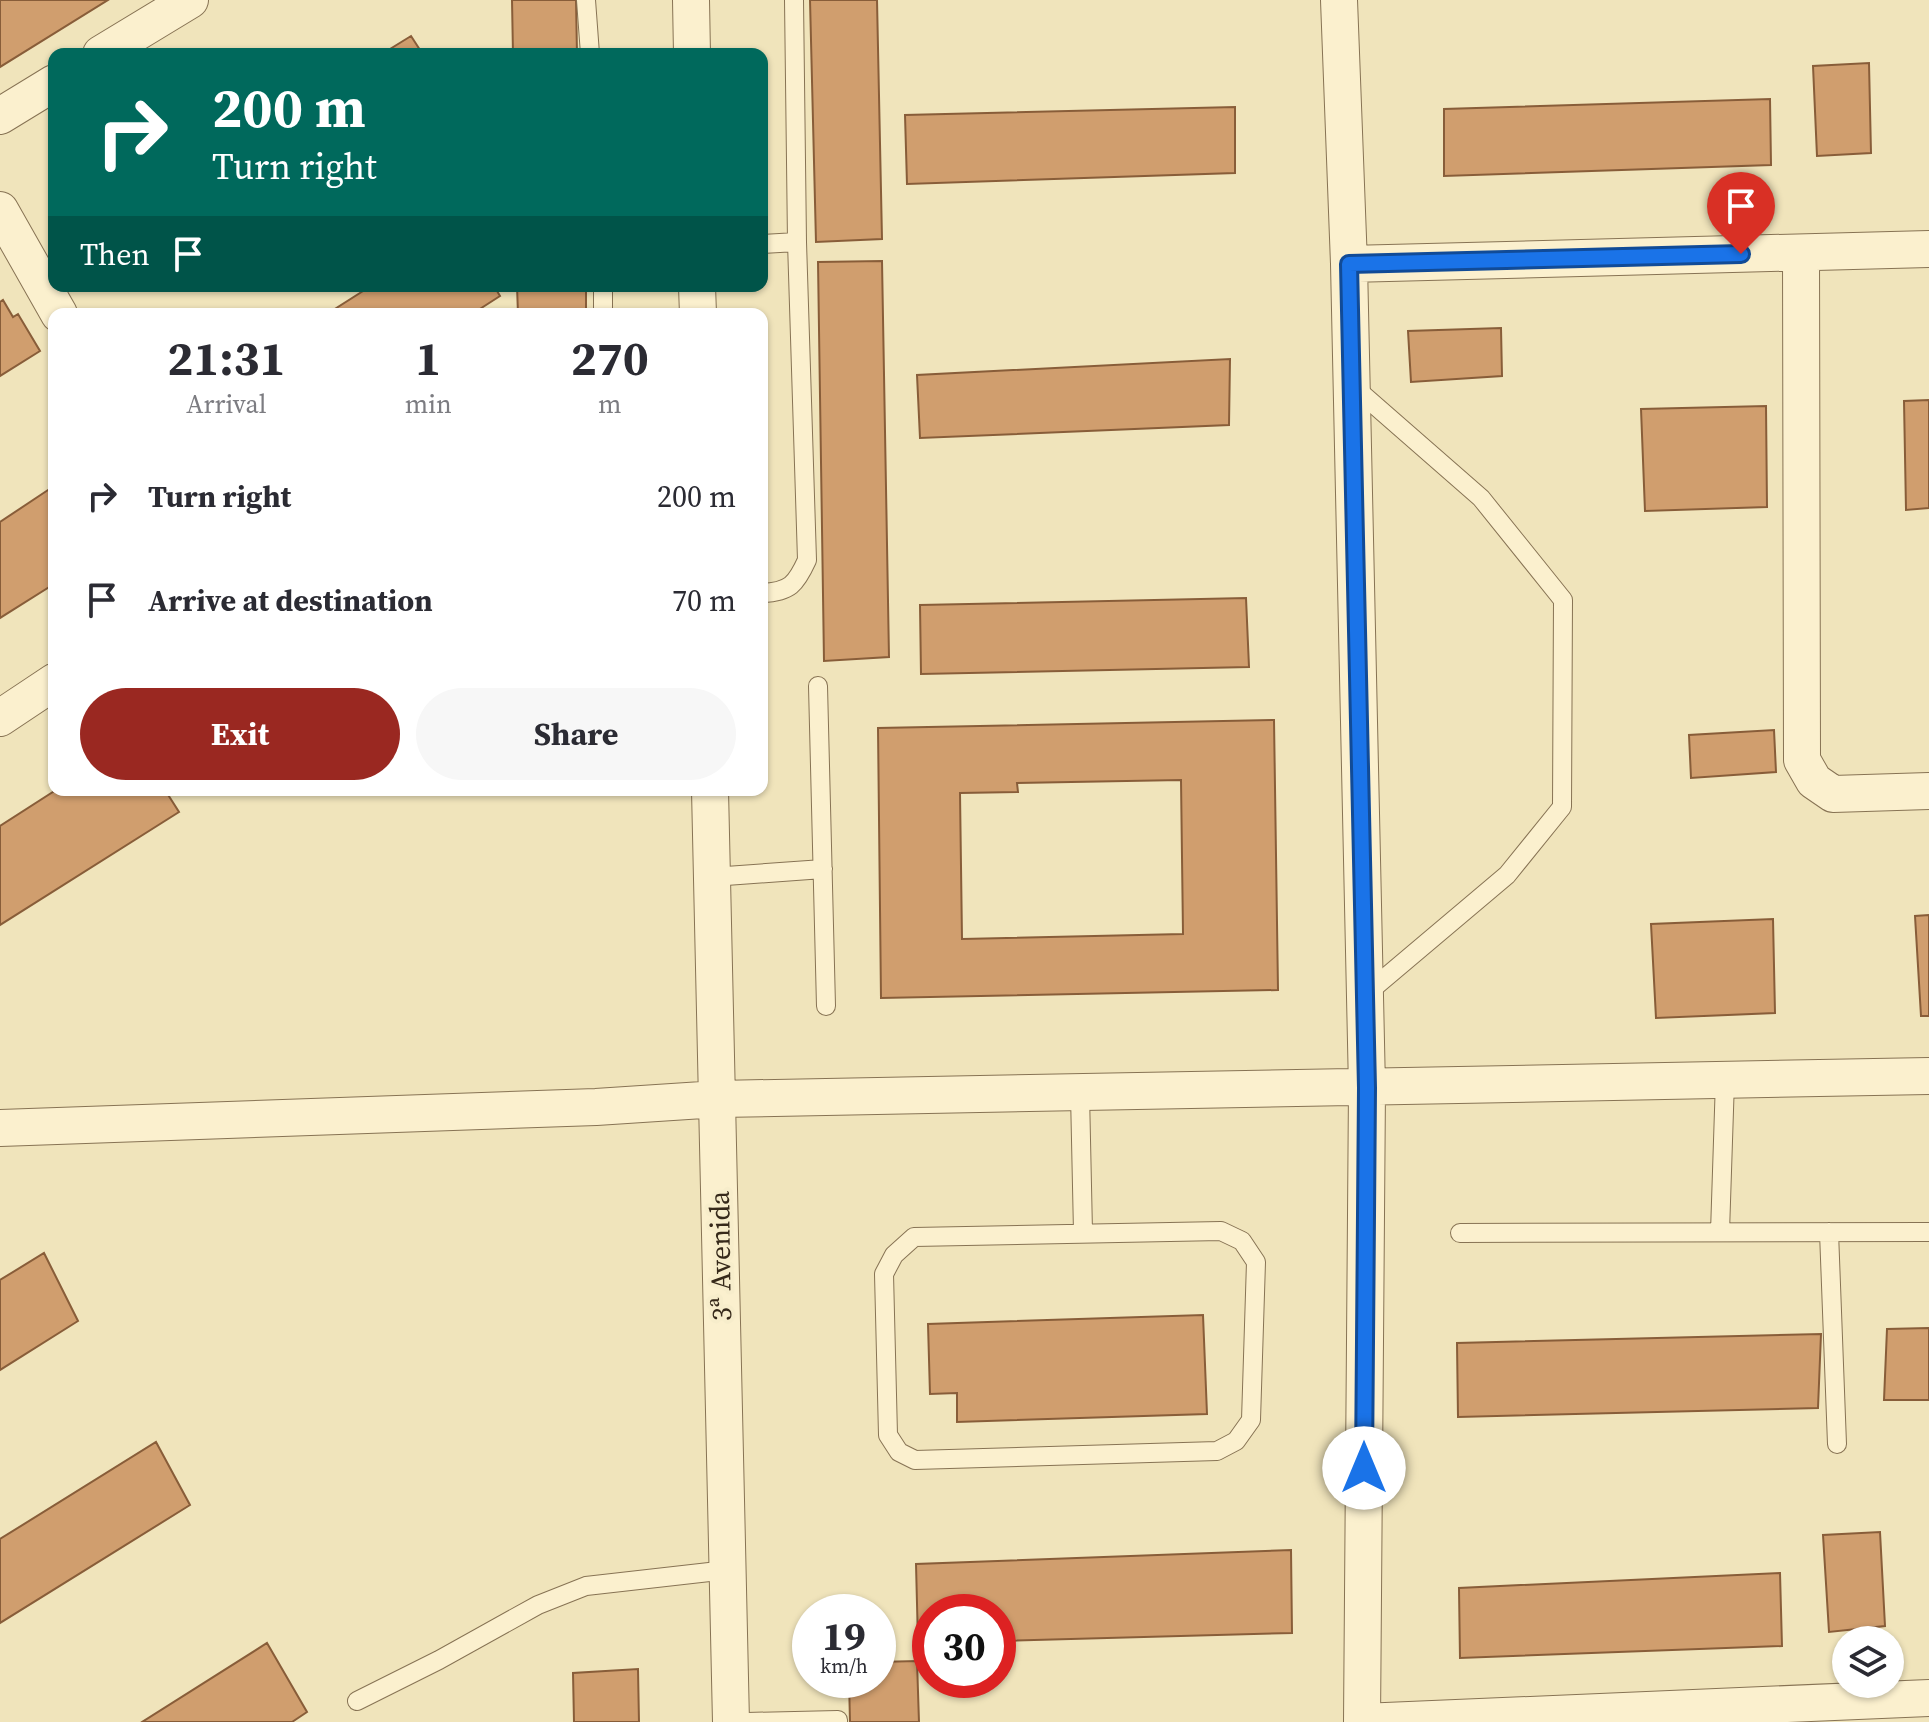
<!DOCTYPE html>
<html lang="en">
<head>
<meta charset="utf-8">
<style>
  :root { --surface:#fff; --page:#f7f7f7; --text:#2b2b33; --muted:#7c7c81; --accent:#9a2821 }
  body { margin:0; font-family:"Source Serif 4",serif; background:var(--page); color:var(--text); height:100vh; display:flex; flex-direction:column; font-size:30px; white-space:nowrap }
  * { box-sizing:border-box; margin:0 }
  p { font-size:26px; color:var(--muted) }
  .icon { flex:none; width:44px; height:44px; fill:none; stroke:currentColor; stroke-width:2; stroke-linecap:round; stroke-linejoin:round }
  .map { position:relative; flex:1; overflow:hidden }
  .panel { position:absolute; left:48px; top:308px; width:720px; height:488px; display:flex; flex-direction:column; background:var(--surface); border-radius:16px; box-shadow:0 2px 6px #0004 }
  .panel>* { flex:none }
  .banner { position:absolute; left:48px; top:48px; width:720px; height:244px; border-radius:16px; box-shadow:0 2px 6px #0004; background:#00695c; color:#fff; overflow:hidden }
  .fabs { position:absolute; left:1832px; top:1626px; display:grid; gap:16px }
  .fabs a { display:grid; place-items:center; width:72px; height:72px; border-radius:50%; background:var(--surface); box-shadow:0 2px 6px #0004; font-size:40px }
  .speed { position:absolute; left:792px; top:1594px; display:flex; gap:16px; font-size:40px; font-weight:700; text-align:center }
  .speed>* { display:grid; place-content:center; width:104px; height:104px; border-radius:50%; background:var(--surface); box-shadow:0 2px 6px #0004; line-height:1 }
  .speed small { font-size:20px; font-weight:400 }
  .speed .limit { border:12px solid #d22; background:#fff; color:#111 }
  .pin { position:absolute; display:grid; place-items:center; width:68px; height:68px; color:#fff; margin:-82px -34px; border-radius:50% 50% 50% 0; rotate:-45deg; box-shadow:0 0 8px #0007 }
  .pin .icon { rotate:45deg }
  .me { position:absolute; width:88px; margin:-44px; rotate:0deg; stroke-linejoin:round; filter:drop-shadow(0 0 6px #0008) }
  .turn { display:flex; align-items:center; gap:28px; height:168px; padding:0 32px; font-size:36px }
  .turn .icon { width:104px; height:104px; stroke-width:2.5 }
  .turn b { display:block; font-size:56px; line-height:68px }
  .then { display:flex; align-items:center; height:76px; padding:0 32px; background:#0003; gap:16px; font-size:30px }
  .eta { display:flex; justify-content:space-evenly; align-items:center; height:136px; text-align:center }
  .eta b { font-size:48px; font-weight:700; line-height:56px }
  .primary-button { display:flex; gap:16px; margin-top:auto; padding:16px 32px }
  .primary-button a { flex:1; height:92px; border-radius:48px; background:var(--accent); color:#fff; font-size:32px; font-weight:700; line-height:92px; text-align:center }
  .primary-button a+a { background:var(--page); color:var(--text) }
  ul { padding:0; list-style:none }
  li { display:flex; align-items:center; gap:24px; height:104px; padding:0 32px }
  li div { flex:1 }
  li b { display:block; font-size:30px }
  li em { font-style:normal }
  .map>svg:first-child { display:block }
</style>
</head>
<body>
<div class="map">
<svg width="1929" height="1722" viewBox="0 0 1929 1722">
  <rect width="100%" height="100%" fill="#f0e4bb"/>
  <!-- building -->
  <path fill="#d09e6e" stroke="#885d39" stroke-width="2" fill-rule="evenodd" d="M0 0H108L0 67Z
    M512 0H576L577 54H513Z
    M810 0H877L882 239 816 242Z
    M411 36 422 53 426 50 429 54H382Z
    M1869 63 1871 153 1817 156 1813 66Z
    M1770 99 1771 165 1444 176V109Z
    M1235 107V173L907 184 905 115Z
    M882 261 889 657 824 661 818 262Z
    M371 286H494L500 296 472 314H327Z
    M517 286H586V314H518Z
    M3 300 13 317 18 314 40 351 0 376V302Z
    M1501 328 1502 376 1411 382 1408 331Z
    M1230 359 1229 425 920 438 917 375Z
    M1929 400V508L1906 510 1904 401Z
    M1766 406 1767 507 1645 511 1641 409Z
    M54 486V584L0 618V522Z
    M1246 598 1249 667 921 674 920 605Z
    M1274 720 1278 990 881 998 878 728ZM1181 780 1183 934 962 939 960 793 1018 792 1017 783Z
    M1774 730 1776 772 1691 778 1689 735Z
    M56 790H165L179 812 0 925V826Z
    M1929 915V1016H1921L1915 916Z
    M1773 919 1775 1013 1656 1018 1651 924Z
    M44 1253 78 1321 0 1370V1280Z
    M1203 1315 1207 1414 957 1422V1393L930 1394 928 1324Z
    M1929 1328V1400H1884L1887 1329Z
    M1821 1334 1818 1408 1458 1417 1457 1343Z
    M156 1442 190 1505 0 1623V1539Z
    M1880 1532 1885 1626 1829 1632 1823 1535Z
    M1291 1550 1292 1633 998 1641V1612H930V1642L918 1643 916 1564Z
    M1780 1573 1782 1646 1460 1658 1459 1588Z
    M267 1643 307 1712 292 1722H142Z
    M917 1661 919 1722H850L849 1680H878V1662Z
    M638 1669 639 1722H574L573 1673Z"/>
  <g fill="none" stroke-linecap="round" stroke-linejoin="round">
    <!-- service casing -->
    <g stroke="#877354" stroke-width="20">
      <path id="service" d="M586 0 590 54
        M762 244 797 242
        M603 286V314
        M1354 387 1481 498 1563 600 1562 807 1507 875 1366 994
        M762 593C790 592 796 584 807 560L797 242 794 0
        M818 686 826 1006
        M712 877 823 869
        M1080 1094 1083 1232
        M1221 1231 1242 1241 1256 1262 1251 1420 1236 1441 1217 1451 915 1460 899 1452 888 1435 884 1274 894 1255 914 1237Z
        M1720 1232 1725 1080
        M1829 1232 1837 1444
        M1460 1233 1929 1232
        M357 1701 439 1660 538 1605 586 1586 727 1570
        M747 1722 838 1720V1722"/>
    </g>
    <!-- minor casing -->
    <g stroke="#877354" stroke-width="38">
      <path id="minor" d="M691 0 692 54
        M1339 0 1349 264 1367 1088 1362 1722
        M101 54 190 0
        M0 116 54 83
        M0 210 59 314
        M1801 253 1802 760 1814 781 1833 794 1929 791
        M1349 264 1929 249
        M697 286 698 314
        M0 718 54 682
        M710 790 731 1722
        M0 1128 596 1107 718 1099 1929 1076
        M1362 1722 1929 1698"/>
    </g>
    <!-- service -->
    <use href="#service" stroke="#fbf0ce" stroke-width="18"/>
    <!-- minor -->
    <use href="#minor" stroke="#fbf0ce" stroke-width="36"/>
  </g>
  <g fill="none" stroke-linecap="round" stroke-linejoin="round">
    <!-- route casing -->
    <g stroke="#114b97" stroke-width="20">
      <path id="route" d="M1364 1468 1367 1088 1349 264 1741 254"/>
    </g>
    <!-- route -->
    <use href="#route" stroke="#1a73e8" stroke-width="14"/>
  </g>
  <g text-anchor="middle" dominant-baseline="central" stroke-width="8" stroke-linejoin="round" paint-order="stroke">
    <!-- street labels -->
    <g font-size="28" fill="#36291a" stroke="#f7edcb">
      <text transform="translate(720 1256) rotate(-91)">3ª Avenida</text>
    </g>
  </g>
</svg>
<div class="fabs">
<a><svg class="icon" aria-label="layers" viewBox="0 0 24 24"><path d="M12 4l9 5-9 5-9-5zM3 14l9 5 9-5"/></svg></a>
</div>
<div class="speed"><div>19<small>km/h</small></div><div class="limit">30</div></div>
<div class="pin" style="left:1741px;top:254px;background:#d93025"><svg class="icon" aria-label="arrive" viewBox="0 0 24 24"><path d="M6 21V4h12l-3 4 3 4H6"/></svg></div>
<svg class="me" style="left:1364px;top:1468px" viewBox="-20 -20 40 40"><circle r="19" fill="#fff"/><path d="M0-13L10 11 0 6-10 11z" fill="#1a73e8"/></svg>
<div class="banner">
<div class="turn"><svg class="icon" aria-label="right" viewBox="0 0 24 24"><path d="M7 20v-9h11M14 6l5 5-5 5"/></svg><div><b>200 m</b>Turn right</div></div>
<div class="then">Then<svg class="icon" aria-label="arrive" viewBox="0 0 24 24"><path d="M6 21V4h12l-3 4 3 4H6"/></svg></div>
</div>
<section class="panel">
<div class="eta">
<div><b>21:31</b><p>Arrival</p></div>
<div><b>1</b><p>min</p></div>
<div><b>270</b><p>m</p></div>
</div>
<ul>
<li><svg class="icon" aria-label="right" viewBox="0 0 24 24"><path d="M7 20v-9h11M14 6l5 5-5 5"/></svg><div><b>Turn right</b></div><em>200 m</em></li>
<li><svg class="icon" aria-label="arrive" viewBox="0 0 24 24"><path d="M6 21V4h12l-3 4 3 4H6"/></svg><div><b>Arrive at destination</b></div><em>70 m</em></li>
</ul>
<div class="primary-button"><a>Exit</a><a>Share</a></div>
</section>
</div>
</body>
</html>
